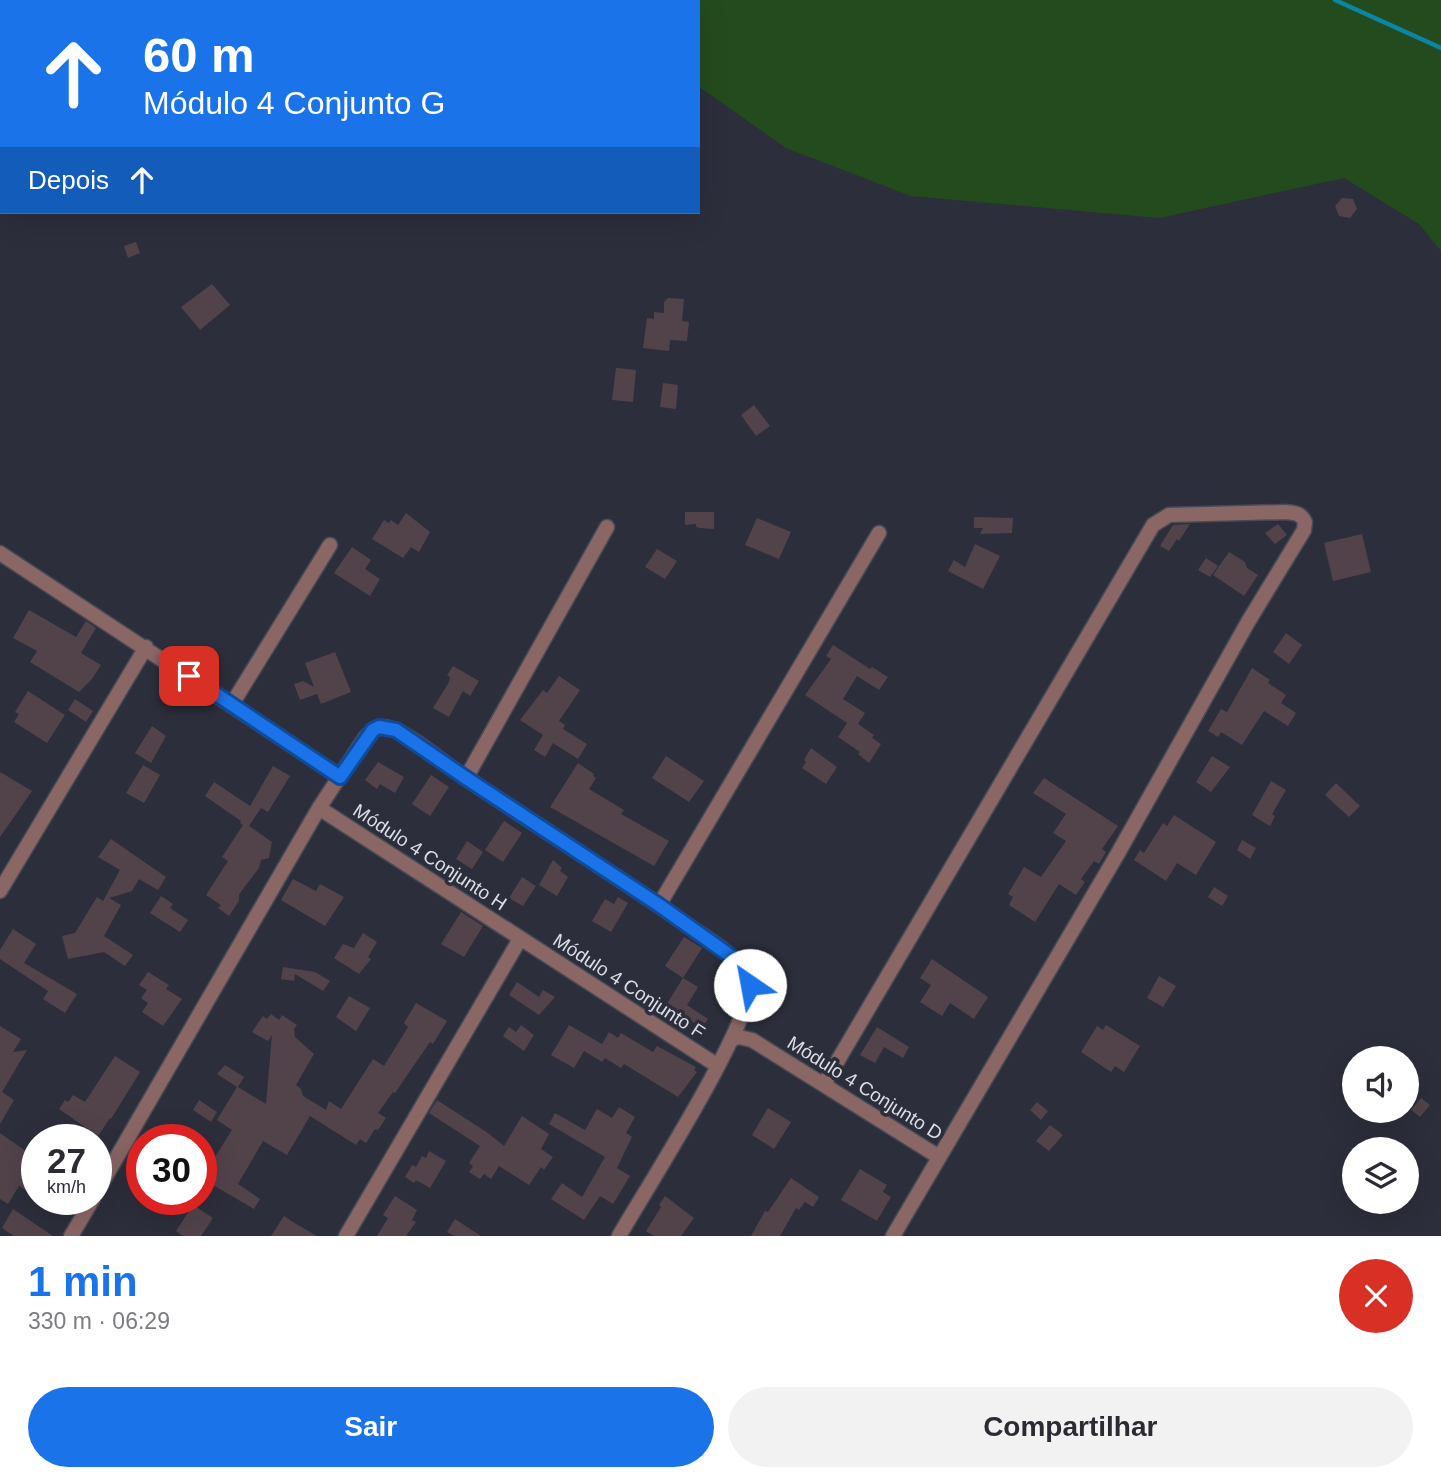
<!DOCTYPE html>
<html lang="pt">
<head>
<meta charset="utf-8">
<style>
  :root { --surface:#fff; --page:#f2f2f3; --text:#2b2b33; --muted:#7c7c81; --accent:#1a73e8 }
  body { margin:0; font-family:Helvetica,sans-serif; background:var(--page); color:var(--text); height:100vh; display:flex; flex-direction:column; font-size:26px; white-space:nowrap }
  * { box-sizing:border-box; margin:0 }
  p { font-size:23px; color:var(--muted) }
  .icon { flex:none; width:38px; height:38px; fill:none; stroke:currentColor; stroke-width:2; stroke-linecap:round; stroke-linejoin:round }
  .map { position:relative; height:1236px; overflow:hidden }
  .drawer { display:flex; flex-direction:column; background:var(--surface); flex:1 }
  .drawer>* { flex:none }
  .top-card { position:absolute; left:0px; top:0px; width:700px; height:214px; box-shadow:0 7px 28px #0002; background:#1a73e8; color:#fff; overflow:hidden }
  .fabs { position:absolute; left:1342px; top:1046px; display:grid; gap:14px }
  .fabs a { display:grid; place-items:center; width:77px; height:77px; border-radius:50%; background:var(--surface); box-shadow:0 7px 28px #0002; font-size:35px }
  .speed { position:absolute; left:21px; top:1124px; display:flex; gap:14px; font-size:35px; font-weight:700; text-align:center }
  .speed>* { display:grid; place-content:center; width:91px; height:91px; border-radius:50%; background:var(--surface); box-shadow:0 7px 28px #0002; line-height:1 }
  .speed small { font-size:18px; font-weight:400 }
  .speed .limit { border:10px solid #d22; background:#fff; color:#111 }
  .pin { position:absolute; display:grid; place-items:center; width:60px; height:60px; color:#fff; margin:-30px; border-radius:14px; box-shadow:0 4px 10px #0006 }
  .me { position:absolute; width:77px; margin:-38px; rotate:327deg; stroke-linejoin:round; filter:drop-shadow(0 0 5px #0008) }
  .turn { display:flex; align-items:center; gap:24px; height:147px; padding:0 28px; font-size:32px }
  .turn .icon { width:91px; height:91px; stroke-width:2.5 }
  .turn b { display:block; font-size:49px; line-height:60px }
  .then { display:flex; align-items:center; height:66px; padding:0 28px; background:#0003; gap:14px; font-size:26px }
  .round { display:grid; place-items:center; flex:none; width:74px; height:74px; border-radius:37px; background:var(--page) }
  .summary { display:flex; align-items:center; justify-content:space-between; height:119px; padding:0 28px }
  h1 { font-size:42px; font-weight:700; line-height:52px; color:var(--accent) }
  .cta { display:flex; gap:14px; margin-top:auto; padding:14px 28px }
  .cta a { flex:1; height:80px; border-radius:42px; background:var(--accent); color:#fff; font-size:28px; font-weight:700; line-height:80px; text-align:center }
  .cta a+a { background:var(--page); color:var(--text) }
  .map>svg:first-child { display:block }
</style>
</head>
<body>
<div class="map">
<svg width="1441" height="1236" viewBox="0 0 1441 1236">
  <rect width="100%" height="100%" fill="#2c2e3b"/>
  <!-- green -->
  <path fill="#244b1e" d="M29 0H1441V251L1419 224 1344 178 1159 218 911 196 786 148 698 86V2Z"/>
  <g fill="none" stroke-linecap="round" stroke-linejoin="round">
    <!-- stream -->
    <path stroke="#0b85a4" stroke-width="4.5" d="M1335 0 1441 48"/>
  </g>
  <!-- building -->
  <path fill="#52434b" d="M1342 198 1353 199 1357 209 1350 218 1339 216 1335 206Z
    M136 242 140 253 128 258 124 246Z
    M212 284 230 305 200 330 181 307Z
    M668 298 684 299 682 321 689 322 687 341 670 340 669 351 643 348 647 318 654 319V312L664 313V302Z
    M616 368 636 370 633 402 612 400Z
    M663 383 678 385 676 409 660 407Z
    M754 405 770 426 756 436 741 415Z
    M685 512H714V529L700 528 696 527V524L685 525Z
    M406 513 430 532 419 552 411 547 403 558 372 539 384 520 389 523 391 520 398 525Z
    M974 517 1013 518 1012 533 980 534 983 528H974Z
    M757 518 791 532 779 559 745 545Z
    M1190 524 1179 541 1177 539 1169 551 1160 546 1173 525Z
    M1278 524 1287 535 1275 544 1265 533Z
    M1362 534 1371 572 1333 581 1324 543Z
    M975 544 1000 556 983 589 948 571 954 560 965 567Z
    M352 547 371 560 365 569 380 579 370 596 334 573Z
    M657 549 677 561 665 579 645 567Z
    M1229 552 1245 562 1247 568 1258 575 1244 596 1213 575Z
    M1206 558 1218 566 1210 577 1198 570Z
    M29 610 76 637 86 621 96 628 81 653 101 665 92 679 79 692 30 662 37 651 13 638Z
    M1286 633 1302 645 1289 664 1273 652Z
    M833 645 870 669 872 667 888 677 879 690 857 676 843 699 865 713 858 724 874 735 872 738 881 744 869 763 858 754 860 752 838 737 847 723 805 695 831 659 826 656Z
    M335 652 351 692 321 704 317 694 300 700 294 684 303 681 314 687 305 663Z
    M453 666 479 681 470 696 463 691 449 717 433 708 449 682 450 677 447 675Z
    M1252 668 1270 680 1268 683 1286 695 1281 703 1296 713 1288 726 1264 711 1242 745 1221 732 1218 737 1208 731 1221 709 1227 712Z
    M559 676 580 690 559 721 565 725 563 729 587 744 578 759 553 743 545 757 534 750 543 735 520 720 543 690 547 693Z
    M177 681 192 691 185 704 169 693Z
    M28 691 65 715 47 743 14 722 19 714 15 712Z
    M75 699 93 711 86 722 68 710Z
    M152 726 166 736 151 763 135 753Z
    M811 748 837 767 826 784 802 768 806 762 804 760Z
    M666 756 704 781 689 802 652 778Z
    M1212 756 1230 767 1211 792 1196 782Z
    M378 762 404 777 395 793 380 784 377 789 365 780Z
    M578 763 594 774 593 776 596 778 589 789 624 810 621 814 669 841 654 866 550 807Z
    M143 765 160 775 144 803 126 793Z
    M273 766 290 776 268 812 261 808 249 826 272 842 269 858 261 860 259 868 243 889 239 895V901L229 916 218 908 221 905 206 895 228 861 222 857 243 825 240 823 241 821 205 796 214 782 250 806Z
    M0 772 32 791 0 837Z
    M431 775 449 787 430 816 412 804Z
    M1044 778 1118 826 1102 849 1106 852 1099 864 1094 861 1081 879 1085 882 1076 895 1059 884 1035 922 1009 905 1013 897 1008 894 1024 867 1041 877 1066 841 1053 833 1066 814 1033 793Z
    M1271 781 1286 790 1272 814 1275 816 1270 826 1252 815Z
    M1336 783 1360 806 1349 817 1325 795Z
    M1174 815 1216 842 1196 875 1177 863 1166 881 1134 860 1140 850 1144 853 1163 823 1167 826Z
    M504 821 522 833 503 862 485 850Z
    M111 839 166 877 158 890 139 879 132 891 109 898 121 905 104 936 133 955 125 966 104 952 68 959 62 936 75 933 97 897 103 901 120 870 98 857Z
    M1242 840 1256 848 1250 859 1237 850Z
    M467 841 483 852 472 869 456 859Z
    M553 860 562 868 560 871 568 877 557 896 539 885Z
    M522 877 536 886 523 906 509 898Z
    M293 879 316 891 320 884 344 897 325 926 281 900Z
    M1214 887 1228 896 1222 906 1208 897Z
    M161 896 173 904 170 908 188 920 180 932 150 913Z
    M618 897 628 903 611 932 592 921 605 899 614 904Z
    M461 912 483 926 464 957 441 944Z
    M13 929 36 944 24 963 77 994 65 1013 43 999 48 991 0 959V950Z
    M363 933 377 942 368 957 371 959 359 974 334 958 343 944 354 948Z
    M684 937 702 948 683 978 698 987 687 1005 708 1019 702 1028 666 1005 683 978 665 966Z
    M932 959 988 997 974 1019 950 1003 942 1016 920 1002 931 985 920 978Z
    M283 967 315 972 330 981 323 991 295 974 294 981 281 979Z
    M148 972 169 985 166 989 182 999 163 1026 142 1012 148 1003 141 998 147 990 139 985Z
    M1159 976 1176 986 1163 1007 1147 998Z
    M517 982 539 997 543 990 555 997 539 1015 509 995Z
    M349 996 370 1008 356 1031 336 1017Z
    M416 1003 447 1021 433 1044 430 1042 395 1093 393 1092 378 1113 386 1118 378 1130 375 1129 366 1143 360 1139 356 1145 310 1116 287 1155 263 1141 238 1184 260 1199 254 1209 201 1178V1152L213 1160 232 1130 217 1120 237 1087 217 1074 225 1065 244 1077 238 1087 266 1104 272 1035 268 1041 252 1032 263 1016 267 1019 271 1014 279 1020 282 1015 297 1025 294 1029 295 1037 314 1054 296 1085 301 1089 303 1096 326 1110 329 1101 341 1109 373 1059 384 1066 408 1027 404 1023Z
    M521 1025 534 1035 524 1051 503 1036 509 1027 516 1032Z
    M569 1025 602 1044 609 1032 618 1038 621 1033 653 1052 657 1046 696 1067 694 1070 697 1072 678 1097 624 1064 621 1068 605 1058 602 1062 584 1051 574 1068 551 1055Z
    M1106 1025 1140 1046 1124 1072 1115 1066 1111 1072 1081 1052 1097 1026 1103 1030Z
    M0 1026 21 1039 13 1052 27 1050 2 1092 14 1100 0 1124Z
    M877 1027 909 1047 903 1058 884 1047 875 1063 860 1055Z
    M115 1056 140 1072 111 1119 110 1118 98 1136 59 1109 65 1100 68 1102 73 1095 85 1102Z
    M1421 1098 1430 1105 1420 1117 1411 1110Z
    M199 1100 217 1112 211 1122 193 1110Z
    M437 1100 488 1133 504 1146 522 1116 549 1134 541 1149 553 1157 544 1170 541 1167 529 1185 499 1166 491 1179 484 1174 480 1179 469 1172 473 1166 469 1163 480 1146 429 1113Z
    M1037 1102 1048 1111 1041 1120 1030 1110Z
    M619 1107 635 1117 626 1133 632 1137 617 1168 630 1176 613 1204 600 1196 584 1220 551 1199 562 1183 582 1197 605 1157 549 1124 555 1113 585 1130 597 1109 612 1118Z
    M768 1108 791 1122 774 1149 752 1135Z
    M1050 1125 1063 1135 1049 1151 1036 1141Z
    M0 1133 37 1159V1197L19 1186 8 1204 0 1199Z
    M429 1151 446 1161 430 1188 416 1180 414 1183 405 1177 412 1165 416 1167 422 1156 426 1158Z
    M860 1169 887 1185 883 1192 891 1197 877 1221 841 1200Z
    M791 1178 819 1197 813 1207 805 1202 799 1210 796 1208 780 1236H751L765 1211 768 1212Z
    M395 1196 417 1210 412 1220 416 1222 406 1236H377L388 1218 383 1215Z
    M665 1196 694 1218 681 1236H654L646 1231 661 1207 659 1205Z
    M193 1205 213 1218 201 1236H183L176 1231Z
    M13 1209 53 1236H14L2 1228Z
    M284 1216 296 1224 317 1236H271Z
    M455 1219 481 1236H454L447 1232Z"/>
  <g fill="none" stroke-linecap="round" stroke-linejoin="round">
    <!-- street casing -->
    <g stroke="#484a57" stroke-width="17">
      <path id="street" d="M0 553 340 777
        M232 704 330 545
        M466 778 607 527
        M319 808 718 1066
        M0 891 146 647
        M659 905 879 533
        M732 1039 739 1037 752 1040 939 1157
        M824 1084 1153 525 1169 515 1286 512C1295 513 1301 513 1305 522L1304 530 1248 622 1117 855 893 1236
        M96 1193 319 808 365 738C373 729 380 724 392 729 414 736 446 765 467 779 539 828 613 873 684 923 703 936 745 959 749 983 755 1020 643 1194 619 1236
        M71 1236 93 1199
        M346 1236 520 939"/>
    </g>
    <!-- street -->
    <use href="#street" stroke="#8a6665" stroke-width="14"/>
  </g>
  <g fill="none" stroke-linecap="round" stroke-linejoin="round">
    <!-- route casing -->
    <g stroke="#114b97" stroke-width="18">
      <path id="route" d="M189 676 340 777 373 730 379 727 396 730 466 778 659 905 732 957 743 969 750 985"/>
    </g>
    <!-- route -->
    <use href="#route" stroke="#1a73e8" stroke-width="12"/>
  </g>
  <g text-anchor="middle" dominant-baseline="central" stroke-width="7" stroke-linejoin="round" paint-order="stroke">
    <!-- street labels -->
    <g font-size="19" fill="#dcdee7" stroke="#2c2e3b">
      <text transform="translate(430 857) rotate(33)">Módulo 4 Conjunto H</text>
      <text transform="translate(629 986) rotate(33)">Módulo 4 Conjunto F</text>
      <text transform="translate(865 1088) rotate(32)">Módulo 4 Conjunto D</text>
    </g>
  </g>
</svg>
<div class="fabs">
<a><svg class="icon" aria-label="sound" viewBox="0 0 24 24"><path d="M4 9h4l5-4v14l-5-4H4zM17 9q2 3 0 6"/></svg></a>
<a><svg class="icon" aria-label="layers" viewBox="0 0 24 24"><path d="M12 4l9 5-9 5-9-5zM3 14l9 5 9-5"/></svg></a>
</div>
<div class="speed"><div>27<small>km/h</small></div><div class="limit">30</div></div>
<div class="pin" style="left:189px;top:676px;background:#d93025"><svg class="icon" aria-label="arrive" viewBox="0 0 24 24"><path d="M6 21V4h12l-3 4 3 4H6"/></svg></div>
<svg class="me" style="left:750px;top:985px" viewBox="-20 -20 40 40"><circle r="19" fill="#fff"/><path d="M0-13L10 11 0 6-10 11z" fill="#1a73e8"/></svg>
<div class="top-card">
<div class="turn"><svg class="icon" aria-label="ahead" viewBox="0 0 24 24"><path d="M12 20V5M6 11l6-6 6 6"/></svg><div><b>60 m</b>Módulo 4 Conjunto G</div></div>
<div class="then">Depois<svg class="icon" aria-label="ahead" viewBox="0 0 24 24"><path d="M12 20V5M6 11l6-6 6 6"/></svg></div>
</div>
</div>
<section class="drawer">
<div class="summary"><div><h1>1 min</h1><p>330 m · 06:29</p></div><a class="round" style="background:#d93025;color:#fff"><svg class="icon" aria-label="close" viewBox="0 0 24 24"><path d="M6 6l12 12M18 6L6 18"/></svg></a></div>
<div class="cta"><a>Sair</a><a>Compartilhar</a></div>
</section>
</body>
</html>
